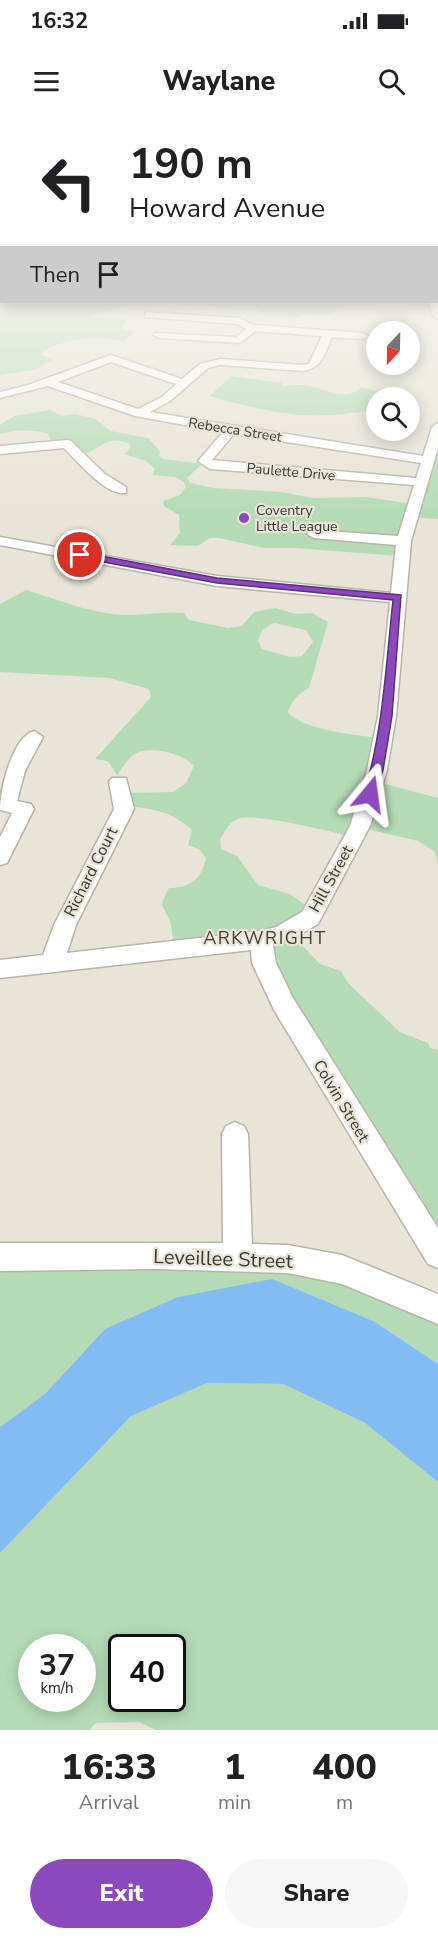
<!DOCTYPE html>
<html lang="en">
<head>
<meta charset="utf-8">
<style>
  :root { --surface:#fff; --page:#f6f6f6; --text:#202124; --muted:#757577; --accent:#8c49be }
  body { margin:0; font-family:"Nunito Sans",sans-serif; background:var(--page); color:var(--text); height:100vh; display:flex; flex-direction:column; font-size:22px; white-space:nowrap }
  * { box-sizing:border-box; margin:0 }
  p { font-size:20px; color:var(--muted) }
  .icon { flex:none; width:33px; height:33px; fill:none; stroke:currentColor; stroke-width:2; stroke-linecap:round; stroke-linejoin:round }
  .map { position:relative; height:1610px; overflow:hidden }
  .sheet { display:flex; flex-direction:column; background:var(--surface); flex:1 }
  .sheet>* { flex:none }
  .hud { position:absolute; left:0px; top:0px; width:438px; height:183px; box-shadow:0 3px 15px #0003; background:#fff; color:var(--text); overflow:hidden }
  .needle { width:39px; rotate:202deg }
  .controls { position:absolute; left:366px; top:201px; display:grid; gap:12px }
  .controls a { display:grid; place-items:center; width:54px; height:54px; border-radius:50%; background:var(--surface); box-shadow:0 3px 15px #0003; font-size:30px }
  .speed { position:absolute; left:18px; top:1514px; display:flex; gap:12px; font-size:30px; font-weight:700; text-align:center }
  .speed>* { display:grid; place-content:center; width:78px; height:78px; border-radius:50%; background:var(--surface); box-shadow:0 3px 15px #0003; line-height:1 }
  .speed small { font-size:15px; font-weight:400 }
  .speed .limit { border:3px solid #111; border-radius:9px; background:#fff; color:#111 }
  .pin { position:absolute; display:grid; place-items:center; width:51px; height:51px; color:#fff; margin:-26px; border:3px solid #fff; border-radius:50%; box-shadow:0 2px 6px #0007 }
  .me { position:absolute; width:66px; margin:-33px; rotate:16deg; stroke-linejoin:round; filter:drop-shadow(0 0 4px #0008) }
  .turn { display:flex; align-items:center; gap:21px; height:126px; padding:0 30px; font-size:27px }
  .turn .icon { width:78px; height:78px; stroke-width:2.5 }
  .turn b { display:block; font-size:42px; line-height:51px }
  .then { display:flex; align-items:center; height:57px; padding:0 30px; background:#0003; gap:12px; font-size:22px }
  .eta { display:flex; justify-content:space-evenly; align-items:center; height:102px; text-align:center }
  .eta b { font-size:36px; font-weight:800; line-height:42px }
  .button { display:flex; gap:12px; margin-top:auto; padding:12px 30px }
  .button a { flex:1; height:69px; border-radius:36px; background:var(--accent); color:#fff; font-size:24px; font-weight:800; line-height:69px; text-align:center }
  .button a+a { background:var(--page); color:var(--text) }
  .status { display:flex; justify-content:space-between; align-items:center; height:42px; padding:0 30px; background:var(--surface); direction:ltr }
  .status svg { height:16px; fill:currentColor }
  header { display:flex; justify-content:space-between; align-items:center; height:78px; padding:0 30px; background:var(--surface); font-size:27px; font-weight:800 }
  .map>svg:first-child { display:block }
</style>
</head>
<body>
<div class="status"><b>16:32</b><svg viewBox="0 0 49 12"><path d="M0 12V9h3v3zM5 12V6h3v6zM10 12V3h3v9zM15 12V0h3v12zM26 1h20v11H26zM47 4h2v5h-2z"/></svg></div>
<header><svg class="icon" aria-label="menu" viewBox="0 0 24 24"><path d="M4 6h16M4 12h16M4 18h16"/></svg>Waylane<svg class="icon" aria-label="search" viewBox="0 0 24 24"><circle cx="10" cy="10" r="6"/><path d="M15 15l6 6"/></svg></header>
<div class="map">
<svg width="438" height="1610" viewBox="0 0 438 1610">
  <rect width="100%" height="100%" fill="#e8e4d7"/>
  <!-- green -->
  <path fill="#b4dbb6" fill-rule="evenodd" d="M0 166 2 182H142L92 195 91 198 127 200 122 209 134 212 124 221C96 216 64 217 40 234L52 240 34 250 0 255Z
    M178 182H343L348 185 325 196 304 194 296 198 264 196 260 190H231L202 184 187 186Z
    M232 256 282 263 281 266C290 266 302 264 311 266 325 270 348 282 361 267L379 272 387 277 376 278V287L373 289C312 303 268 292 209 276Z
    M50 290 62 296 75 294 95 299 111 311 148 318 160 331 159 336 163 339 202 344 187 358 190 363 214 368 282 372 312 378 366 377 413 384 438 317V399L411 397 400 436 295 428H264L219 418H210L198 426 170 425 180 413 179 395 164 386 163 381 180 375 186 367 184 362 175 357 152 355 155 349 146 341 124 334 131 327 129 323C105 315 104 328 84 334 79 335 58 327 53 323 50 320 50 317 48 314 34 309 15 310 0 314V305L14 296Z
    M26 470C59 480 92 494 127 495 146 495 164 491 184 493L189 500 228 508 242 506 254 492 275 488 296 494 312 493 328 502 309 568C300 572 289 583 288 593 305 610 355 615 380 618L374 661 438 678V745L435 732 418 721 359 707 354 717C330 712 256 692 238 699 229 702 225 711 220 719L221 729 237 736 258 765 290 774 311 789 289 812 320 844 341 851 348 863 400 912 428 923 430 928 438 930V1138L260 825 174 828C172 820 173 807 169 799 161 781 159 789 169 768 190 768 202 759 206 738L200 730 188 725 192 710C172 691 152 689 127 686L121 673 173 672 186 663 194 646C183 633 147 624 132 636 126 641 122 649 117 655L108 641 95 639 151 577 149 569 109 558 0 552V484ZM274 503 306 510 313 522 302 536 290 537 262 529 258 521 262 510Z
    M0 1139 290 1141 438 1193V1244L375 1202 105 1209 45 1274 0 1307Z
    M207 1263 283 1264 365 1303 438 1362V1610H156L139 1602 96 1603 89 1610H0V1433L131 1295ZM32 1527H82V1578H32ZM122 1527H172V1578H122Z"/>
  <!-- water -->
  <path fill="#82bcf2" d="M272 1159 375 1202 438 1244V1362L365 1303 283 1264 207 1263 131 1296 0 1433V1307L45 1274 105 1209 178 1177Z"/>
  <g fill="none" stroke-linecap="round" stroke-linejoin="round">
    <!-- minor casing -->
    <g stroke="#b8b4a9" stroke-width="3">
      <path id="minor" d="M428 182H437L438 199 433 196Z
        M148 192 239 198 254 205 363 213 368 216 363 219 332 217C324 235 323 247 303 251L220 245 208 248 170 281 150 292 423 336 432 307 438 303V328L411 421 396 596 387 650 370 706 318 804 292 819 273 825 276 843 293 878 438 1108V1148L428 1144 274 890 252 843 251 830 0 858V840L43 835 54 805 114 689 109 662 112 658H126L134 689 76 805 67 833 261 811 276 807 302 792 350 706 367 650 378 596 390 482 217 466 0 425V417L217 456 391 473 396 425 314 418 307 414 314 410 398 416 414 365 210 349 198 341 223 312 135 296 48 266 0 278V272L28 265 111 235 182 259 200 244 220 239 303 245 309 244 322 216 255 211 240 223 159 218 154 215 155 213 237 217 246 209 237 204 145 197V193ZM111 242 176 264 162 277 138 289 58 262ZM234 314 421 343 416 358 212 340Z
        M67 320 71 321 105 354 126 367V373C107 377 77 341 64 328L0 334V326Z
        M34 611 43 617 25 651 17 681 31 684 34 689 7 743 0 745V717L12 693 0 690C0 670 12 617 34 611Z
        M235 1002 244 1006 248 1014 252 1124 288 1125 342 1135 438 1174V1204L342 1164 288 1153 154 1149 0 1151V1123H223L222 1014 226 1006Z"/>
    </g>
    <!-- minor -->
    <use href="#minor" fill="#fff" fill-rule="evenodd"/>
  </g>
  <!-- sky -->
  <linearGradient id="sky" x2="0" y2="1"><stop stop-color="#7fb7ec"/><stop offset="0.42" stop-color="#f5f3ed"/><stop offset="1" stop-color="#f5f3ed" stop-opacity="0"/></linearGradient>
  <rect width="438" height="391" fill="url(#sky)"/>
  <!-- route -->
  <path fill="#8c49be" stroke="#5b2f7c" stroke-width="1.5" d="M80 432 217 458 401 475 392 596 383 650 374 676 370 678 364 674C383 611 386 545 393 480L217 463 77 437 76 435Z"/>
  <!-- markers -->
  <circle fill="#8c49be" stroke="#e8e4d7" stroke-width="2" cx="244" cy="398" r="6"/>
  <g text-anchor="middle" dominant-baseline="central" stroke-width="4.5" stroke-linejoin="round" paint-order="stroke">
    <!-- far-street labels -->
    <g font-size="14" fill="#3b3935" stroke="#e8e4d7">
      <text transform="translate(235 310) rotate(9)">Rebecca Street</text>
      <text transform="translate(291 352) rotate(5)">Paulette Drive</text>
    </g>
    <!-- far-poi labels -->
    <g font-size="14" fill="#3b3935" stroke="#e8e4d7" text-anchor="start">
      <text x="256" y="390">Coventry<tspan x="256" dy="16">Little League</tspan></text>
    </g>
    <!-- street labels -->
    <g font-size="16" fill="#3b3935" stroke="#e8e4d7">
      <text transform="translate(91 752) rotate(-63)">Richard Court</text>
      <text transform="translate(331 759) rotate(-61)">Hill Street</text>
      <text transform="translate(341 981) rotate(59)">Colvin Street</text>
    </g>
    <!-- neighbourhood labels -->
    <g font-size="18" letter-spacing="1.5" fill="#413e34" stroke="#e8e4d7">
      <text x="265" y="818">ARKWRIGHT</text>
    </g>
    <!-- near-street labels -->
    <g font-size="20" fill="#3b3935" stroke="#e8e4d7">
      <text transform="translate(223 1139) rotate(2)">Leveillee Street</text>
    </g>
  </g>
</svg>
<div class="controls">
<a><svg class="needle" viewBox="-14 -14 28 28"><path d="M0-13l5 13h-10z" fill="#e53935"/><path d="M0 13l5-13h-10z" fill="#757577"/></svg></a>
<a><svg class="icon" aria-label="search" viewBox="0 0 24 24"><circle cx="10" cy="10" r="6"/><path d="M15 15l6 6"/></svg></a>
</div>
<div class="speed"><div>37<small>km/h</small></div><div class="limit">40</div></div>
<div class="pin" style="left:80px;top:435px;background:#d93025"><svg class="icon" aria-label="arrive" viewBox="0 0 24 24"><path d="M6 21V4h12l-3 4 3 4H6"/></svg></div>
<svg class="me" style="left:370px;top:674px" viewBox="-20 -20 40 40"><path d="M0-17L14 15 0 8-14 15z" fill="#8c49be" stroke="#fff" stroke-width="4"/></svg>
<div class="hud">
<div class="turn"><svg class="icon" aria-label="left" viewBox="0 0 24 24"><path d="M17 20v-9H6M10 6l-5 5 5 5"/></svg><div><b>190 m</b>Howard Avenue</div></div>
<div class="then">Then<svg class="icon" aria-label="arrive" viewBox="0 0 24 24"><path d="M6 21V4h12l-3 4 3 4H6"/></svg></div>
</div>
</div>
<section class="sheet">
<div class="eta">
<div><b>16:33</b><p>Arrival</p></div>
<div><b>1</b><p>min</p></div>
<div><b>400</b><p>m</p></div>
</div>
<div class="button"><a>Exit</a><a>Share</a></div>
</section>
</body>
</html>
